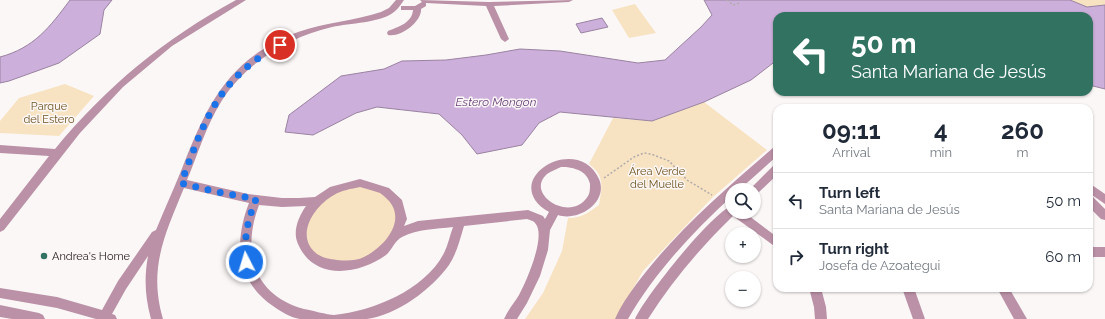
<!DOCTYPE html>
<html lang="en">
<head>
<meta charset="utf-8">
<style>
  :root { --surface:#fff; --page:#f2f2f3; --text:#1f2937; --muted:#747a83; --line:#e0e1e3 }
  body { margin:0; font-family:Raleway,sans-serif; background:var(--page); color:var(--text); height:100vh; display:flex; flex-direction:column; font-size:15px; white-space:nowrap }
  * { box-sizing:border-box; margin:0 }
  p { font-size:13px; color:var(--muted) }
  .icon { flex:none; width:22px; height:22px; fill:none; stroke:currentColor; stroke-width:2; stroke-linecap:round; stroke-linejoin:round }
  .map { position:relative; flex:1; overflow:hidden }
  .panel { position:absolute; left:773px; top:104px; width:320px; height:188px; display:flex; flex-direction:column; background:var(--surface); border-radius:12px; box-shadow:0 1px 3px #0004 }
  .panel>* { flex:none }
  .hud { position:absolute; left:773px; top:12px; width:320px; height:84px; border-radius:12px; box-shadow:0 1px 3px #0004; background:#317261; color:#fff; overflow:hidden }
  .fabs { position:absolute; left:725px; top:183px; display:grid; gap:8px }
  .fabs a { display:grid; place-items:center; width:36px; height:36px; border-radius:50%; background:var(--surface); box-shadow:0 1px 3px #0004; font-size:20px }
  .pin { position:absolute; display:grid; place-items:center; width:34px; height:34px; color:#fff; margin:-17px; border:2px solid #fff; border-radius:50%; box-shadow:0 1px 4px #0007 }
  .me { position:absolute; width:44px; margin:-22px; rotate:355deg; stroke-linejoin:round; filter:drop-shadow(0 0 3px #0008) }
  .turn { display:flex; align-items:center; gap:14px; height:84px; padding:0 12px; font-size:18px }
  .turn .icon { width:52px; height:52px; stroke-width:2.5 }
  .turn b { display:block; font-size:28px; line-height:34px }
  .eta { display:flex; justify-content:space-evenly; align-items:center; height:68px; text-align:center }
  .eta b { font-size:24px; font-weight:700; line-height:28px }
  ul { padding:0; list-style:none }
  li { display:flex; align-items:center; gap:12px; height:56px; padding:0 12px; border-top:1px solid var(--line) }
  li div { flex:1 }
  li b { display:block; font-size:15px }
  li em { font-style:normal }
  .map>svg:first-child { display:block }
</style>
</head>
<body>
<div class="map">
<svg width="1105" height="319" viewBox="0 0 1105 319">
  <rect width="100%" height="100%" fill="#fcf7f7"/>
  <!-- green -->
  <path fill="#f7e3c2" d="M1070 0H1105V5L1087 7Z
    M635 4 656 33 629 38 612 10Z
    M65 84 94 96 59 136 0 133V121L19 98Z
    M704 102 767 150 712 198 643 271 616 319H525L543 293 562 251 568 218C582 218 589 212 599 205 602 187 605 176 589 164L613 118 652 121Z
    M343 186H377L399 203 397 234 368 261 332 266 306 251 302 224 308 211Z"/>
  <!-- water -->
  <path fill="#ccafda" stroke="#9a83a1" d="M70 0H112L104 10 100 34 59 63 9 81 0 83V57C34 48 50 27 70 0Z
    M704 0H1070L1087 7 1105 5V89L1089 85V16H777V60L751 80 704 102 652 121 560 112 539 123 522 145 477 154 462 135 439 114 377 107 356 113 313 135 285 132 289 115 341 76 384 69 402 61 446 60 486 55 520 49 560 51 638 63 665 60 701 27 712 15Z
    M602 18 608 27 581 33 576 24Z"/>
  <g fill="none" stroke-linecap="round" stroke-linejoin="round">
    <!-- path -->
    <path stroke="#b2abab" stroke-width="1.5" stroke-dasharray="2 2" stroke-linecap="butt" d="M727 0 733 5 740 3
      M604 178 634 157 644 153 651 154 669 161 687 180 712 195"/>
    <!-- minor -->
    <path fill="#ba91a6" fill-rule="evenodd" d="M236 0H246L172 46 123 87 80 133 4 230 0 232V219L49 156 0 153V145L55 149C107 86 164 39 236 0Z
      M396 0H404C401 4 398 9 394 12 380 23 350 23 332 27 289 37 245 63 221 102 206 126 198 154 187 180L248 194 282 198H299L315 197 330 187 360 179 389 188 402 200 407 219 404 226 418 221 528 210 543 216 545 219 549 212C496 181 577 131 599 179 609 202 578 222 558 215L550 230 548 250 540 276 527 303 517 319H504C508 310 514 303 519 295 526 282 547 235 535 223 534 221 530 220 527 219L464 226C460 239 457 253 449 265 432 289 397 315 367 319 356 319 344 319 333 319 323 319 311 319 300 319 291 318 280 311 273 306 236 281 234 241 249 203L184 188C165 234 148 268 163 319H151C145 297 144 278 148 256L126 289 112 314 115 315 117 319H96L57 308 0 298V288L57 297 102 310 118 281 152 232 156 230C164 210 173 191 181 171 207 105 227 59 298 32 326 22 354 21 381 12L389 8ZM561 167C573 167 587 170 590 184 590 188 590 193 588 196 571 224 524 194 547 174 551 171 557 169 561 167ZM360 187C367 189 374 191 380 193 383 195 385 197 387 199 408 219 385 247 364 257 356 261 346 261 337 260 330 259 323 258 317 254 294 236 314 206 334 195 342 190 351 189 360 187ZM259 205 282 207 306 206C299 216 292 231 298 244 314 281 358 275 386 255 392 250 395 240 402 237 418 229 436 229 453 227 450 235 448 245 444 253 425 290 373 311 334 315 328 315 310 310 304 309 252 295 242 250 259 205Z
      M420 0 489 2 573 0 569 2 494 6 509 39 505 42 501 39 486 6 426 3V6L421 9C422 22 400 38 388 35L387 33 388 31C398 27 412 23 413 10H401V6H415L422 2Z
      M777 146V156L739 190H732V196C692 233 655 272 628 319H615C622 303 634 287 645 273 682 226 728 187 774 147Z
      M777 165V175L758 193 754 194V190H749L773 166Z
      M1089 183 1105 194V204L1089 193Z
      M1089 196 1093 197 1105 209V220L1101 219 1089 207Z
      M732 206V212H744L777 237V248L733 216C701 247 672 281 648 319H635C644 298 712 212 732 206Z
      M1089 247H1105V257H1089Z
      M809 288H821L826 307 827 319H815L814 307Z
      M902 288H914L925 319H913Z
      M997 288H1009L1027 319H1014Z
      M0 305 39 313 43 315 45 319H12L0 317Z"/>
  </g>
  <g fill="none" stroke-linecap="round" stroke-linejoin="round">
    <!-- route -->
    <path stroke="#1a73e8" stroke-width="7" stroke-dasharray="0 12.6" d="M246 262C244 237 247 222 256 199L217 192 181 183C205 120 217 79 280 45"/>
  </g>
  <!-- markers -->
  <circle fill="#317261" stroke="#fcf7f7" stroke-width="1.5" cx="44" cy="256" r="4"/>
  <g text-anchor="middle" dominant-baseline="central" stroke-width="3" stroke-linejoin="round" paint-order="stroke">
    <!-- park labels -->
    <g font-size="11" fill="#6f531e" stroke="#fcf7f7">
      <text x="49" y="106">Parque<tspan x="49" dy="13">del Estero</tspan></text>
      <text x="657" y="171">Área Verde<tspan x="657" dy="13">del Muelle</tspan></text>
    </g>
    <!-- poi labels -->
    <g font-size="11" fill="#251b1b" stroke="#fcf7f7" text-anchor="start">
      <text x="52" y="256">Andrea's Home</text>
    </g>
    <!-- water labels -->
    <g font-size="12" font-style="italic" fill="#684279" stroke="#fcf7f7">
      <text x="496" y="102">Estero Mongon</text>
    </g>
  </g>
</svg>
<div class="fabs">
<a><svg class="icon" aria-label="search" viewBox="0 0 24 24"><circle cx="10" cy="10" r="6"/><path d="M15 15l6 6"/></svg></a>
<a>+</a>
<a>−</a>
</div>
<div class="pin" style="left:280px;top:45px;background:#d93025"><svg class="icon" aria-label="arrive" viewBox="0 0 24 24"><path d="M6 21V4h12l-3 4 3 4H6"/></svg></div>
<svg class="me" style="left:246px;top:262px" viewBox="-20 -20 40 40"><circle r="17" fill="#1a73e8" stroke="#fff" stroke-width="3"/><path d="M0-11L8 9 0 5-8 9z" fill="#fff"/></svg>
<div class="hud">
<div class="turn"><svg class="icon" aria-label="left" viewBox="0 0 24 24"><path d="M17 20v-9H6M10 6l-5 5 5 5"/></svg><div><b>50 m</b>Santa Mariana de Jesús</div></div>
</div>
<section class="panel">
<div class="eta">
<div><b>09:11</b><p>Arrival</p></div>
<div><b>4</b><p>min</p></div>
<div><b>260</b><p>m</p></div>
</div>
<ul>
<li><svg class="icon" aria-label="left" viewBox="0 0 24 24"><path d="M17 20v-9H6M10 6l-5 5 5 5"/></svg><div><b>Turn left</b><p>Santa Mariana de Jesús</p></div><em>50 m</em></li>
<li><svg class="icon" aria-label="right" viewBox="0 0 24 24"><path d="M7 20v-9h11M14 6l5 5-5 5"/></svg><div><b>Turn right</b><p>Josefa de Azoategui</p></div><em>60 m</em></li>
</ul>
</section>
</div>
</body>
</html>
